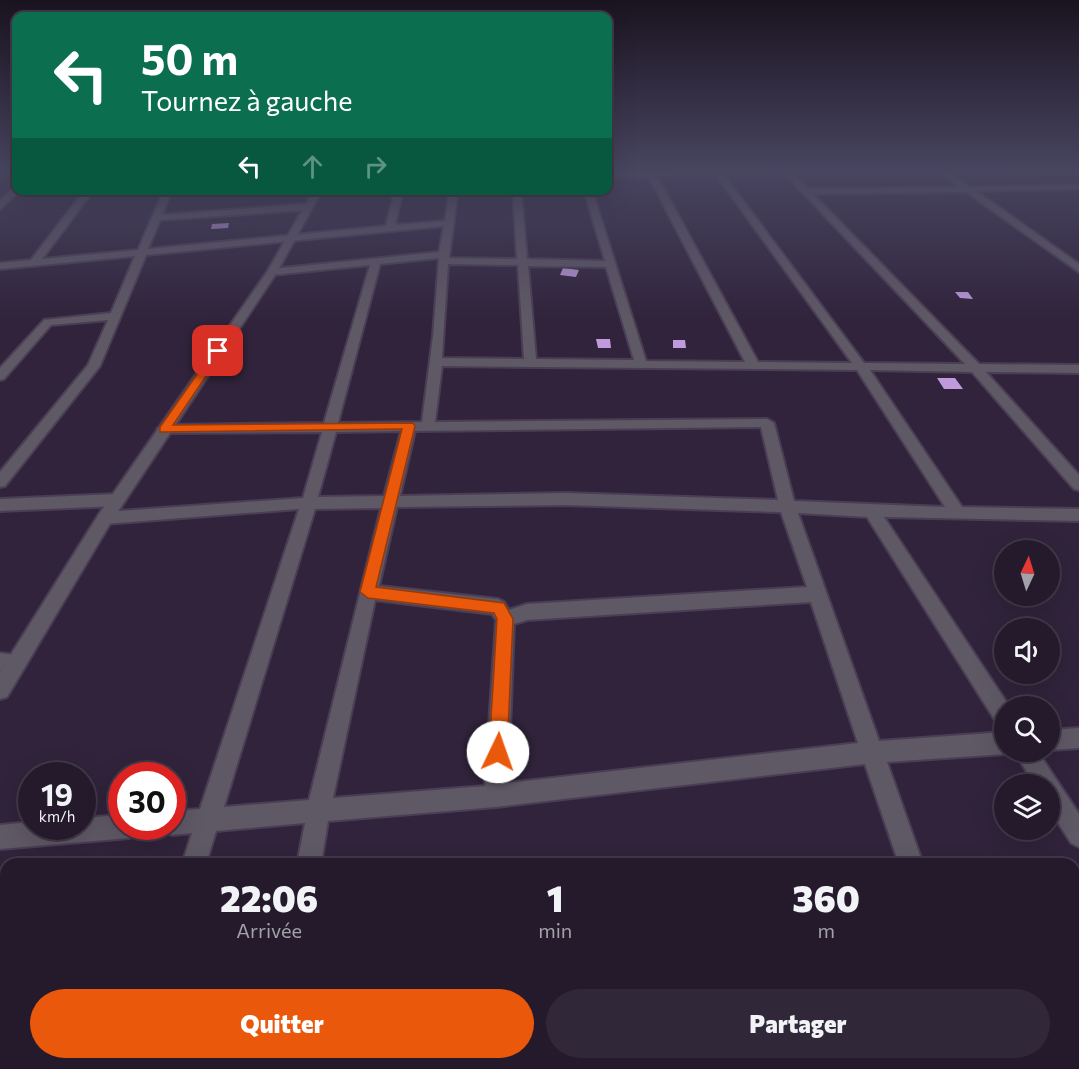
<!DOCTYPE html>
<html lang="fr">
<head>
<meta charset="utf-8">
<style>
  :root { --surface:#241a2c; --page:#302738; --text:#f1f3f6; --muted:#a3a1a9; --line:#413848; --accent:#ea580c }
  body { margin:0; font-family:Commissioner,sans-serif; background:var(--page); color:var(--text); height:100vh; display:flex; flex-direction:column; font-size:22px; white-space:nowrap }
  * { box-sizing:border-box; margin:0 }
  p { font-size:20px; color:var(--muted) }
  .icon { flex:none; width:33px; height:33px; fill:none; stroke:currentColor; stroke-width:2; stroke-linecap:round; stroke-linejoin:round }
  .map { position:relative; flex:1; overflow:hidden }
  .drawer { position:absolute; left:0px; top:858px; width:1080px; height:212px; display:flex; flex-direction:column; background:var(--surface); border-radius:18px 18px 0 0; box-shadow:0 6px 24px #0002,0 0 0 2px var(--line) }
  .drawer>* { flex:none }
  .top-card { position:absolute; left:12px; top:12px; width:600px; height:183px; border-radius:12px; box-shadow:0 6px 24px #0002,0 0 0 2px var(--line); background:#0b6e4f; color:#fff; overflow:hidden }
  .needle { width:39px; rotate:4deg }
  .tools { position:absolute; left:994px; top:540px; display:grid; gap:12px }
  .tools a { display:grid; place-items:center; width:66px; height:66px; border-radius:50%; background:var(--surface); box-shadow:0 6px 24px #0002,0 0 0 2px var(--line); font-size:30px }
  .speed { position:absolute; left:18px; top:762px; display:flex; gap:12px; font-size:30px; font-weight:700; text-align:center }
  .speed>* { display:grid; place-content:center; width:78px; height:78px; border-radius:50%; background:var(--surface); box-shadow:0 6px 24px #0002,0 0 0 2px var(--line); line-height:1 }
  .speed small { font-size:15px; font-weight:400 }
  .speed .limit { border:9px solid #d22; background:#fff; color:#111 }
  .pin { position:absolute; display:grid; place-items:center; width:51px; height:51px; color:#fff; margin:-26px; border-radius:12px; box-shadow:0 3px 9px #0006 }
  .me { position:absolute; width:66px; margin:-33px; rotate:3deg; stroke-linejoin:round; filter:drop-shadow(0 0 4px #0008) }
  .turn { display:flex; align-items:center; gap:21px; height:126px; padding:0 30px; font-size:27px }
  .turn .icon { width:78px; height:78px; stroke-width:2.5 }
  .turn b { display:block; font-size:42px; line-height:51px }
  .lanes { display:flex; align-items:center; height:57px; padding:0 30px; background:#0003; justify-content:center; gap:30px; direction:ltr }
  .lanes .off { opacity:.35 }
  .eta { display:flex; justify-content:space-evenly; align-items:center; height:102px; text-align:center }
  .eta b { font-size:36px; font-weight:800; line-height:42px }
  .button { display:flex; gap:12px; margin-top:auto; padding:12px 30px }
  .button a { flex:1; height:69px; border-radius:36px; background:var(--accent); color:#fff; font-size:24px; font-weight:800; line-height:69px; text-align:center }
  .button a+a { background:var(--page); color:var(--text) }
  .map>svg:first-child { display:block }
</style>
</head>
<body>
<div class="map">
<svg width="1079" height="1069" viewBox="0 0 1079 1069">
  <rect width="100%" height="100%" fill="#30233b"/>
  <!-- building -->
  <path fill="#bf9bde" d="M229 223 228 228 211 229 212 224Z
    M563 268 579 270 576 277 560 275Z
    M955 292H968L973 299 960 298Z
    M596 339H610L611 348H598Z
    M673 340H685L686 348H673Z
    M937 378H955L963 389H944Z"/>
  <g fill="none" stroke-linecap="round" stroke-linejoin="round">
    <!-- minor casing -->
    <g stroke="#4a3e55" stroke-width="4">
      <path id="minor" d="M757 172 724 175 864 363 965 364 783 172H792L808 189 959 187 940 172H949L970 187 1079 185V189L976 191 1079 264V272L966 192 813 194 979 364 1079 365V373L986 372 1079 475V490L1074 489 972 372 870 370 962 507 1079 509V521L884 517 1009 706H1005V728L998 725 867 517 798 513 879 741 1005 732V752H1010L1005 754 887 762 923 864H899L865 764 496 807 328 821 321 864H297L305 823 216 831 206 864H182L192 833 172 835 164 831 162 826H172V811L200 809 299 509 105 524 97 518 105 512 303 498 322 432 164 433 157 429 164 425 324 423 370 265 272 275 267 272 272 269 439 252 444 226 146 255 100 366 5 486 0 487V472L88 365 108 320 51 325 4 379 0 380V368L44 320 111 313 135 256 0 269V263L31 260 85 190H94L42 259 138 250 164 190H205L170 195 162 215 306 204 310 207 306 210 160 220 148 249 386 226 395 190H403L395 225 445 221 450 190H458L449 258 517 259 513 190H521L527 259 605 261 584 190H592L646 361 745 362 649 177H608V173ZM716 175 852 363 758 362 657 176ZM439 258 433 336 422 422 338 423 380 264ZM448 264 518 265 524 359 442 358ZM528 266 606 267 634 360 536 359ZM442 366 857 370 945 507 794 501 774 423 767 419 435 422ZM761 427 778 500 565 493 400 496 415 431ZM401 431 384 496 318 497 336 432ZM565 505 781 512 807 587 527 604 509 610 504 602 498 599 379 586 397 507ZM381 508 309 800 224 807 315 509ZM375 600 492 614 496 620 485 786 333 798ZM811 602 858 743 508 783 514 624 527 620Z
        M1072 172H1079V176Z
        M13 188 20 190 0 209V201Z
        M117 494 125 500 117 506 0 511V499Z
        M0 653 24 656 27 662 24 668 0 671Z
        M1079 728V748L1050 750V730Z
        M1015 752H1038L1079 814V847L1071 843 1050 810V784H1034Z
        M122 815V826H141L137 834 129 838 0 849V825L32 822V826H82V818Z
        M118 1064H148L146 1069H116Z
        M260 1064H289L290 1069H260Z
        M811 1064H907L904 1069H808Z
        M966 1064H995L998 1069H968Z"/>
    </g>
    <!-- tertiary casing -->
    <g stroke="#4a3e55" stroke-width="4">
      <path id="tertiary" d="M314 190H322L277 272 111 522 7 697 0 699V672L99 514 267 272Z"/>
    </g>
    <!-- minor -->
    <use href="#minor" fill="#5f5865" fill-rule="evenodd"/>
    <!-- tertiary -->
    <use href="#tertiary" fill="#5f5865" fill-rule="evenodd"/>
  </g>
  <!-- sky -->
  <linearGradient id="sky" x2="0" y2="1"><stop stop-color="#1a1320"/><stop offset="0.53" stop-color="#484560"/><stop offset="1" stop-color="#484560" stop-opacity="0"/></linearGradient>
  <rect width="1079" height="322" fill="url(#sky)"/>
  <!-- route -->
  <path fill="#ea580c" stroke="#983908" stroke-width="1.5" d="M218 348 223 351 173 425 413 423 415 426 376 587 504 603 513 619 507 752 504 758 498 761 492 758 489 752 497 619 494 613 368 598 360 592 402 429 160 432V427L215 349Z"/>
</svg>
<div class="tools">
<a><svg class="needle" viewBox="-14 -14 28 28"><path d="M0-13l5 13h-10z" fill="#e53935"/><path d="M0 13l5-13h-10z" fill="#a3a1a9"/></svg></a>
<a><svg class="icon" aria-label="sound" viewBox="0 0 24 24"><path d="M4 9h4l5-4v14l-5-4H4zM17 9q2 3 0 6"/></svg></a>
<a><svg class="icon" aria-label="search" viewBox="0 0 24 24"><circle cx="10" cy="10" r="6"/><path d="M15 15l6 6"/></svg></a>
<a><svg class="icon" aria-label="layers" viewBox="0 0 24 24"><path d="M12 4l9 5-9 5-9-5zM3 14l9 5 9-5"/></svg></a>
</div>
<div class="speed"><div>19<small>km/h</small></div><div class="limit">30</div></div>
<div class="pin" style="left:218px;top:351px;background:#d93025"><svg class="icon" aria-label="arrive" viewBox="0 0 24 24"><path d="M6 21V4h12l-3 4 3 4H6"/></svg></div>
<svg class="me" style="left:498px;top:752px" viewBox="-20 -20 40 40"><circle r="19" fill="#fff"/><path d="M0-13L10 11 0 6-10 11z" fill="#ea580c"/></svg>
<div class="top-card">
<div class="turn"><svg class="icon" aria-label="left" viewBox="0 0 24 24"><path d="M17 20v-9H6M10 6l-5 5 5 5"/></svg><div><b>50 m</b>Tournez à gauche</div></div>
<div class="lanes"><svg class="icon" aria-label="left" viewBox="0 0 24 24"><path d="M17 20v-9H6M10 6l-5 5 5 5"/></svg><svg class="icon off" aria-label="ahead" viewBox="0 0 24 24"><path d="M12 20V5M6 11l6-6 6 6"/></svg><svg class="icon off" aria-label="right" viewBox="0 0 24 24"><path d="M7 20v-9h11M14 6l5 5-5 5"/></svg></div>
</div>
<section class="drawer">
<div class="eta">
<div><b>22:06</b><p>Arrivée</p></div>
<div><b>1</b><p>min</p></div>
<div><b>360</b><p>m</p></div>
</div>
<div class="button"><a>Quitter</a><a>Partager</a></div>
</section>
</div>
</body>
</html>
